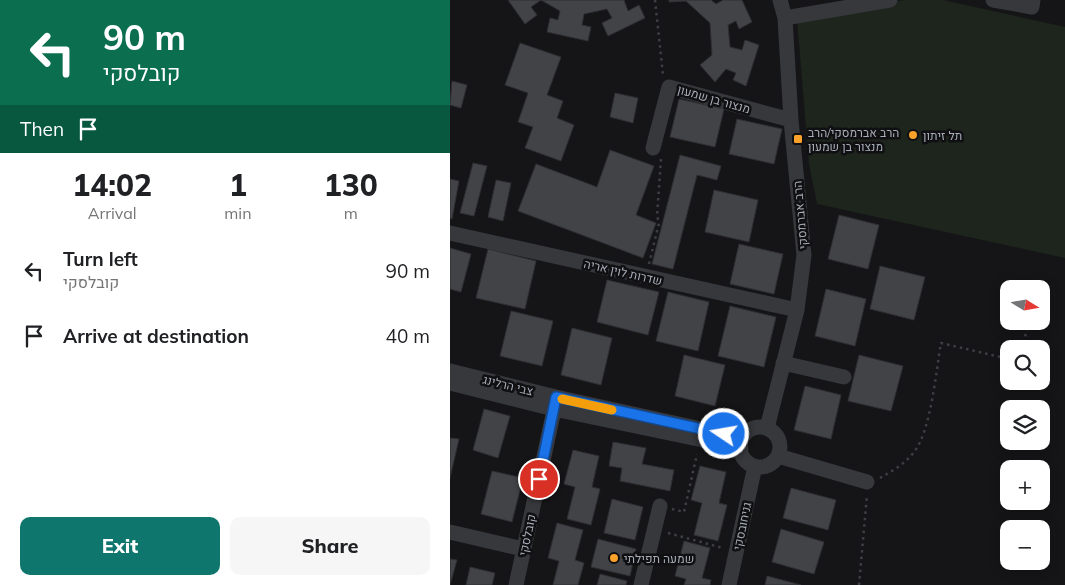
<!DOCTYPE html>
<html lang="en">
<head>
<meta charset="utf-8">
<style>
  :root { --surface:#fff; --page:#f6f6f6; --text:#202124; --muted:#757577; --accent:#0f766e }
  body { margin:0; font-family:Mulish,Heebo,sans-serif; background:var(--page); color:var(--text); height:100vh; display:flex; flex-direction:column; font-size:19px; white-space:nowrap }
  * { box-sizing:border-box; margin:0 }
  p { font-size:16px; color:var(--muted) }
  .icon { flex:none; width:28px; height:28px; fill:none; stroke:currentColor; stroke-width:2; stroke-linecap:round; stroke-linejoin:round }
  .map { position:relative; flex:1; overflow:hidden }
  .details { display:flex; flex-direction:column; background:var(--surface); width:450px }
  .details>* { flex:none }
  .guide { background:#0b6e4f; color:#fff; overflow:hidden }
  .needle { width:32px; rotate:101deg }
  .tools { position:absolute; left:550px; top:280px; display:grid; gap:10px }
  .tools a { display:grid; place-items:center; width:50px; height:50px; border-radius:10px; background:var(--surface); box-shadow:0 2px 12px #0003; font-size:25px }
  .pin { position:absolute; display:grid; place-items:center; width:42px; height:42px; color:#fff; margin:-21px; border:2px solid #fff; border-radius:50%; box-shadow:0 1px 5px #0007 }
  .me { position:absolute; width:55px; margin:-28px; rotate:282deg; stroke-linejoin:round; filter:drop-shadow(0 0 4px #0008) }
  .turn { display:flex; align-items:center; gap:18px; height:105px; padding:0 20px; font-size:22px }
  .turn .icon { width:65px; height:65px; stroke-width:2.5 }
  .turn b { display:block; font-size:35px; line-height:42px }
  .then { display:flex; align-items:center; height:48px; padding:0 20px; background:#0003; gap:10px; font-size:19px }
  .eta { display:flex; justify-content:space-evenly; align-items:center; height:85px; text-align:center }
  .eta b { font-size:30px; font-weight:800; line-height:35px }
  .action { display:flex; gap:10px; margin-top:auto; padding:10px 20px }
  .action a { flex:1; height:58px; border-radius:10px; background:var(--accent); color:#fff; font-size:20px; font-weight:800; line-height:58px; text-align:center }
  .action a+a { background:var(--page); color:var(--text) }
  ul { padding:0; list-style:none }
  li { display:flex; align-items:center; gap:15px; height:65px; padding:0 20px }
  li div { flex:1 }
  li b { display:block; font-size:19px }
  li em { font-style:normal }
  main { display:flex; flex:1; min-height:0 }
  .map>svg:first-child { display:block }
</style>
</head>
<body>
<main>
<section class="details">
<div class="guide">
<div class="turn"><svg class="icon" aria-label="left" viewBox="0 0 24 24"><path d="M17 20v-9H6M10 6l-5 5 5 5"/></svg><div><b>90 m</b>קובלסקי</div></div>
<div class="then">Then<svg class="icon" aria-label="arrive" viewBox="0 0 24 24"><path d="M6 21V4h12l-3 4 3 4H6"/></svg></div>
</div>
<div class="eta">
<div><b>14:02</b><p>Arrival</p></div>
<div><b>1</b><p>min</p></div>
<div><b>130</b><p>m</p></div>
</div>
<ul>
<li><svg class="icon" aria-label="left" viewBox="0 0 24 24"><path d="M17 20v-9H6M10 6l-5 5 5 5"/></svg><div><b>Turn left</b><p>קובלסקי</p></div><em>90 m</em></li>
<li><svg class="icon" aria-label="arrive" viewBox="0 0 24 24"><path d="M6 21V4h12l-3 4 3 4H6"/></svg><div><b>Arrive at destination</b></div><em>40 m</em></li>
</ul>
<div class="action"><a>Exit</a><a>Share</a></div>
</section>
<div class="map">
<svg width="615" height="585" viewBox="0 0 615 585">
  <rect width="100%" height="100%" fill="#151517"/>
  <!-- green -->
  <path fill="#1d251d" d="M454 0H493L615 27V258L367 204 359 164 347 20Z"/>
  <!-- building -->
  <path fill="#414347" stroke="#2f2f33" d="M58 0H91L81 7 87 15 75 24Z
    M91 0H174L178 11 189 5 195 18 158 36 152 23 162 18 157 9 134 14 132 25 141 27 138 41 97 32 100 18 108 20 110 11Z
    M219 0H261L266 4 273 0H292L302 22 289 29 286 21 278 25 280 47 292 50 295 40 309 45 296 86 283 80 286 73 276 69 265 82 250 65 262 55 260 23 236 1 219 2Z
    M70 43 111 57 97 95 113 101 107 118 124 125 111 161 75 148 83 127 68 122 78 93 55 85Z
    M2 81 17 85 11 108 0 105Z
    M165 93 188 98 183 123 160 117Z
    M229 99 274 109 265 147 220 137Z
    M287 119 332 129 324 164 279 154Z
    M160 150 204 166 186 215 206 223 193 258 68 211 86 164 147 187Z
    M230 155 271 166 267 180 247 175 223 269 202 264Z
    M23 163 37 166 24 216 10 213Z
    M0 179 9 181 2 219 0 218Z
    M46 180 61 183 53 221 38 217Z
    M264 190 308 200 299 242 255 232Z
    M389 215 429 225 418 269 378 259Z
    M289 244 333 254 324 294 280 284Z
    M0 248 21 254 11 292 0 289Z
    M38 249 86 261 75 309 26 298Z
    M430 266 475 277 464 320 420 309Z
    M157 280 209 292 198 335 147 322Z
    M376 289 416 299 405 346 365 336Z
    M218 292 259 302 248 351 206 341Z
    M280 306 326 317 314 367 268 356Z
    M61 311 103 321 92 366 50 356Z
    M122 328 162 338 151 385 111 375Z
    M234 355 275 365 265 406 225 396Z
    M409 355 453 366 441 411 398 401Z
    M355 386 391 395 381 439 344 430Z
    M34 409 60 416 48 458 23 450Z
    M0 438 9 439 0 478Z
    M163 442 196 448 192 464 224 470 220 491 170 481 172 468 159 466Z
    M123 450 149 456 142 487 150 489 141 525 117 519 125 487 114 484Z
    M250 466 276 472 269 503 277 505 268 541 244 535 252 503 241 500Z
    M42 471 73 478 62 522 31 514Z
    M341 488 386 500 378 530 333 518Z
    M162 499 193 507 185 540 154 533Z
    M107 523 133 530 125 560 134 563 128 585H103L109 561 98 558Z
    M331 529 374 542 364 574 322 562Z
    M148 539 186 549 180 576 141 567Z
    M234 541 260 548 252 578 261 580 260 585H234L236 579 225 576Z
    M0 559 7 560 0 585Z
    M20 567 45 573 42 585H16Z
    M150 574 177 581 176 585H147Z
    M317 576 351 585H315Z"/>
  <g fill="none" stroke-linecap="round" stroke-linejoin="round">
    <!-- path -->
    <path stroke="#3c3f44" stroke-width="2.5" stroke-dasharray="2.5 4" stroke-linecap="butt" d="M205 0 213 75
      M199 264 209 223 207 216 211 159
      M588 289 590 281
      M572 349 579 321
      M430 478C442 471 455 464 464 452 481 431 486 371 491 343L559 359
      M222 509 234 512 247 454
      M218 533 273 548
      M409 585 417 495"/>
    <!-- minor -->
    <path stroke="#36383c" stroke-width="15" d="M543 0 582 7 583 0
      M335 18 440 0
      M203 148 219 87 341 120
      M0 233 347 310
      M333 363 394 377
      M0 371 106 397 292 438
      M0 383 104 409 291 448
      M290 447a20 20 0 1 1 40 0a20 20 0 1 1-40 0Z
      M317 428 347 310 354 255 341 120 335 18 330 0
      M328 456 417 482
      M0 532 73 549
      M66 585 106 401
      M191 585 210 506
      M279 585 305 466"/>
  </g>
  <g fill="none" stroke-linecap="round" stroke-linejoin="round">
    <!-- route casing -->
    <g stroke="#114b97" stroke-width="12">
      <path id="route" d="M89 479 106 397 274 434"/>
    </g>
    <!-- route -->
    <use href="#route" stroke="#1a73e8" stroke-width="9"/>
    <!-- slow -->
    <path stroke="#f59e0b" stroke-width="9" d="M112 399 162 410"/>
  </g>
  <!-- markers -->
  <g fill="#faa22a" stroke="#101012" stroke-width="2">
    <circle cx="463" cy="135" r="5"/>
    <rect x="343" y="134" width="10" height="10" rx="2.5"/>
    <circle cx="164" cy="558" r="5"/>
  </g>
  <g text-anchor="middle" dominant-baseline="central" stroke-width="5" stroke-linejoin="round" paint-order="stroke">
    <!-- street labels -->
    <g font-size="12" fill="#a6adb8" stroke="#101012">
      <text transform="translate(264 99) rotate(16)">מנצור בן שמעון</text>
      <text transform="translate(350 215) rotate(-95)">הרב אברמסקי</text>
      <text transform="translate(173 272) rotate(13)">שדרות לוין אריה</text>
      <text transform="translate(58 385) rotate(14)">צבי הרלינג</text>
      <text transform="translate(292 526) rotate(-78)">גניחובסקי</text>
      <text transform="translate(77 535) rotate(-78)">קובלסקי</text>
    </g>
    <!-- poi labels -->
    <g font-size="12" fill="#a6adb8" stroke="#101012" text-anchor="start">
      <text x="358" y="132">הרב אברמסקי/הרב<tspan x="358" dy="14">מנצור בן שמעון</tspan></text>
      <text x="473" y="135">תל זיתון</text>
      <text x="174" y="558">שמעה תפילתי</text>
    </g>
  </g>
</svg>
<div class="tools">
<a><svg class="needle" viewBox="-14 -14 28 28"><path d="M0-13l5 13h-10z" fill="#e53935"/><path d="M0 13l5-13h-10z" fill="#757577"/></svg></a>
<a><svg class="icon" aria-label="search" viewBox="0 0 24 24"><circle cx="10" cy="10" r="6"/><path d="M15 15l6 6"/></svg></a>
<a><svg class="icon" aria-label="layers" viewBox="0 0 24 24"><path d="M12 4l9 5-9 5-9-5zM3 14l9 5 9-5"/></svg></a>
<a>+</a>
<a>−</a>
</div>
<div class="pin" style="left:89px;top:479px;background:#d93025"><svg class="icon" aria-label="arrive" viewBox="0 0 24 24"><path d="M6 21V4h12l-3 4 3 4H6"/></svg></div>
<svg class="me" style="left:274px;top:434px" viewBox="-20 -20 40 40"><circle r="17" fill="#1a73e8" stroke="#fff" stroke-width="3"/><path d="M0-11L8 9 0 5-8 9z" fill="#fff"/></svg>
</div>
</main>
</body>
</html>
